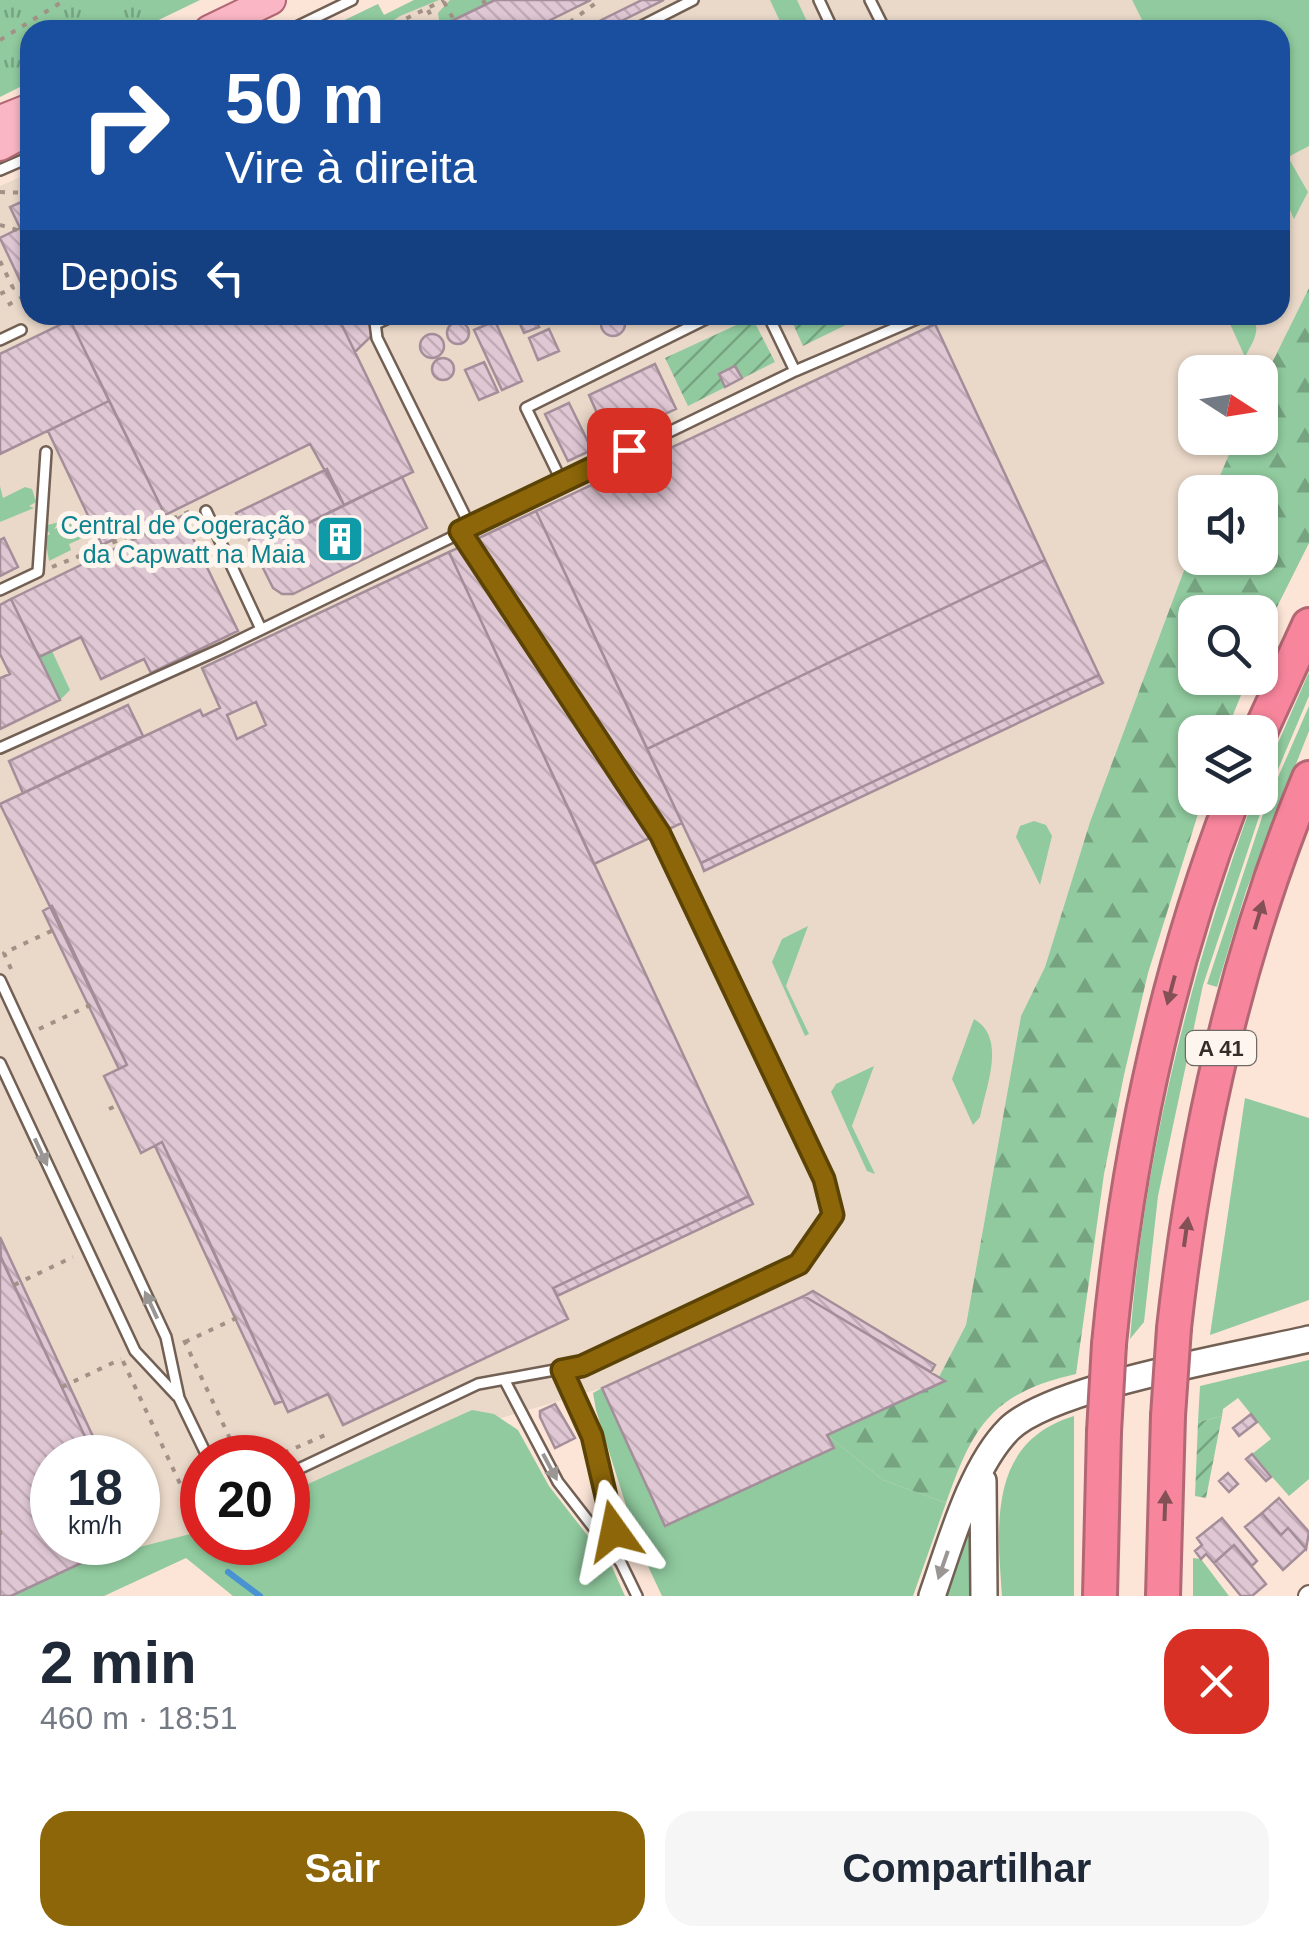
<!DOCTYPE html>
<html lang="pt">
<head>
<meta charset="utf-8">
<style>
  :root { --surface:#fff; --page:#f6f6f7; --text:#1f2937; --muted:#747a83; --accent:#8c6608 }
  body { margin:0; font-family:Arial,sans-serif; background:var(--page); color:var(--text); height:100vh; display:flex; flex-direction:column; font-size:38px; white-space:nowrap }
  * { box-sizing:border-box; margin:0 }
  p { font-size:32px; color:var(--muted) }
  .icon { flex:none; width:55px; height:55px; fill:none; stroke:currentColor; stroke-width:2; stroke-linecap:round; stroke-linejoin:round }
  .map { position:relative; height:1596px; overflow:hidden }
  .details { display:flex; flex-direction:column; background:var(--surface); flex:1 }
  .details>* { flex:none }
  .guide { position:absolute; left:20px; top:20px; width:1270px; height:305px; border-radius:30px; box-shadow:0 2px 8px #0004; background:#1a4fa0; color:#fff; overflow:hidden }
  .needle { width:65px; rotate:102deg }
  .buttons { position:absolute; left:1178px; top:355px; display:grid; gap:20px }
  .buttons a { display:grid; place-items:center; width:100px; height:100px; border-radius:20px; background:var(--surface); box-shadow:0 2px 8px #0004; font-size:50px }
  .speed { position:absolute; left:30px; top:1435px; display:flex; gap:20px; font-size:50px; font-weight:700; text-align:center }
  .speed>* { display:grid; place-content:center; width:130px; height:130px; border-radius:50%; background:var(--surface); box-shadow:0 2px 8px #0004; line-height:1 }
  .speed small { font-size:25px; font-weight:400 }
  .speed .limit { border:15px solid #d22; background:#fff; color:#111 }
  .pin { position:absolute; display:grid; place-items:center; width:85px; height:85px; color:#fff; margin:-42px; border-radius:20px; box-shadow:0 5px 15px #0006 }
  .me { position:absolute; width:110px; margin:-55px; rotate:348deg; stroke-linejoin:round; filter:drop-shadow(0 0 8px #0008) }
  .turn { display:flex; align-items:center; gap:35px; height:210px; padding:0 40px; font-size:45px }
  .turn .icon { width:130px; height:130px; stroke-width:2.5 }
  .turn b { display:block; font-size:70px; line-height:85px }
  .then { display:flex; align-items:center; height:95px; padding:0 40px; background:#0003; gap:20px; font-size:38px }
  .round { display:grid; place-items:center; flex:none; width:105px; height:105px; border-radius:30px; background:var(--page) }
  .summary { display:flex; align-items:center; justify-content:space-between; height:170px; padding:0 40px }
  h1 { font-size:60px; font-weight:800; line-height:75px }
  .cta { display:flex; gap:20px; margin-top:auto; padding:20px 40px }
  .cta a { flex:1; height:115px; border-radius:30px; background:var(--accent); color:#fff; font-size:40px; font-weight:800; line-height:115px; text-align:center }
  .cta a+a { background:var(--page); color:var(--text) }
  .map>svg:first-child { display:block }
</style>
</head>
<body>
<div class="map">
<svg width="1309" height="1596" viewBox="0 0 1309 1596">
  <defs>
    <pattern id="forest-firs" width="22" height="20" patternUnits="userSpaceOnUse" patternTransform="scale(2.5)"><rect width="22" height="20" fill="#90ca9e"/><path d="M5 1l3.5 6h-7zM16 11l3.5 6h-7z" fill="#76a481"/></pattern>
    <pattern id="park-tufts" width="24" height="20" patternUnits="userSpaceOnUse" patternTransform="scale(2.5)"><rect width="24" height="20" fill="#90ca9e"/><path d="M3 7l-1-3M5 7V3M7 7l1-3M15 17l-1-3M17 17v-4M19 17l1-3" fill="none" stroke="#76a481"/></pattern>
    <pattern id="garden-furrows" width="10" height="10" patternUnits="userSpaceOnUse" patternTransform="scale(2.5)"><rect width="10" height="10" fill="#90ca9e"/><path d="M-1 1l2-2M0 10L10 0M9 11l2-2" fill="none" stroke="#76a481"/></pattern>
    <pattern id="building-back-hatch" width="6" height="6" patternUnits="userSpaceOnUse" patternTransform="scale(2.5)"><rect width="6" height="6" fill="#dfc7d4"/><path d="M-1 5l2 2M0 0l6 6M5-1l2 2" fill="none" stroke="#c0abb6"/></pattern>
  </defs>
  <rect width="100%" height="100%" fill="#fce5d7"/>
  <!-- industrial -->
  <path fill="#ead9c9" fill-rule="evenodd" d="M414 0H1132L1147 30H324L378 4 384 15Z
    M1309 146V288L1260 387V372H1195V438H1236L1213 492H1195V541L1090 822 1045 967 1021 1016 966 1325 939 1377 945 1381 828 1435 834 1448 665 1526 602 1388 498 1419 288 1513V1458H202V1542L104 1596H0V186L30 173V315H1280V160ZM52 1458H138V1542H52Z"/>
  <!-- grass -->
  <path fill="#90ca9e" d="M414 0H439L400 16 380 30H324L378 4 384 15Z
    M450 0H495L440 27 438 13Z
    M770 0H797L811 30H784Z
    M1132 0H1309V146L1288 157 1308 192 1294 219 1280 188V30H1147Z
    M1226 315H1251C1263 329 1252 343 1245 357Z
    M0 486 3 498 25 487 32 489 36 502 29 506 34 508 0 522Z
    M59 522 54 529 76 522 79 534 85 537 69 544 71 550 49 561 45 537 50 534 44 526Z
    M52 651 70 690 60 700 39 657Z
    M1309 672V696L1263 805 1203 985 1158 1196 1144 1322 1130 1339C1144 1154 1190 976 1252 803L1260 798V784Z
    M1309 706V731L1246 891 1217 987 1207 984 1266 805Z
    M1034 821 1046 825 1052 836 1040 885 1016 837 1020 826Z
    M808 926 786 986 809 1034 805 1036 772 962 782 939Z
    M974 1019C1007 1038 986 1086 980 1117L973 1125 952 1079Z
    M874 1066 852 1126 875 1174 867 1171 831 1092 836 1084Z
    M1245 1098 1309 1118V1300L1210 1335Z
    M1309 1360V1479L1289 1496 1252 1454 1271 1439 1238 1398 1223 1409 1222 1416 1198 1422 1200 1386Z
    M602 1388 666 1526 833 1449 827 1435 883 1480 946 1503 913 1596H662L639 1547 596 1410 593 1393Z
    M472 1410 494 1414 518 1430 549 1486 612 1567 625 1596H233L186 1558 104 1596H11L126 1543 132 1549 202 1531V1542H288V1493Z
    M1074 1416V1596H1002C997 1525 988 1442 1074 1416Z
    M970 1524 975 1596H943Z
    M1193 1558 1201 1559 1229 1596H1193Z"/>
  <!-- forest -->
  <path fill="url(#forest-firs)" d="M1309 288V543L1260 641V612H1195V678H1248L1226 732H1195V798H1203L1148 973 1124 1075 1104 1174 1076 1374C992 1393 973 1426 946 1503L883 1480 827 1435 944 1381 939 1377 966 1325 1021 1016 1045 967 1090 822 1195 541V558H1260V492H1213L1236 438H1260V387Z"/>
  <!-- park -->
  <path fill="url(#park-tufts)" d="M0 0H200L138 30H30V82L0 97Z"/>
  <!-- garden -->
  <path fill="url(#garden-furrows)" d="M789 315H866L803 346Z
    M745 321 756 325 775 362 688 406 665 358Z
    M1222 1416 1206 1498 1195 1496 1198 1422Z"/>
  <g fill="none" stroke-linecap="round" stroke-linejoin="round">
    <!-- stream -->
    <path stroke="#4993d3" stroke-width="6" d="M228 1572 260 1596"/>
  </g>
  <!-- building -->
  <path fill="url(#building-back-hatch)" stroke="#a48e9a" stroke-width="2.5" fill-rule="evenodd" d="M495 0H591L530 30H433Z
    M642 0H664L603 30H581Z
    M30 198V286L24 289 0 238 20 228 10 207Z
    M601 324a12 12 0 1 1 24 0a12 12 0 1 1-24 0Z
    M80 315H337L413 472 344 505 310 444 165 515 70 320Z
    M337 315H393L355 352Z
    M516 315H533L539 327 524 333Z
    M70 320 109 401 0 454V354Z
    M495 321 522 381 502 390 474 330Z
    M447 333a11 11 0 1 1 22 0a11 11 0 1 1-22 0Z
    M935 324 1045 560 647 749 536 511Z
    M549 329 559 351 538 360 529 338Z
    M420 346a12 12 0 1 1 24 0a12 12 0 1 1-24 0Z
    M432 369a11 11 0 1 1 22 0a11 11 0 1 1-22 0Z
    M484 362 498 392 479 400 465 370Z
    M655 364 676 409 609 440 589 395Z
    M735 366 742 378 725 387 719 374Z
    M109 401 165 515 102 545 48 431Z
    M569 403 592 450 568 461 545 414Z
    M327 469 344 505 254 550 236 513Z
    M402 477 427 528 293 594H282L273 588 254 550Z
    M536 511 682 823 594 864 449 552Z
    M182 516 238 631 151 673 144 659 101 679 81 637 39 657 11 599Z
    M4 538 18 567 0 576V540Z
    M449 552 749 1196 553 1288 568 1319 343 1425 328 1394 288 1412 162 1142 141 1153 104 1076 127 1065 0 804 200 710 203 716 220 708 202 668ZM256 702 266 725 237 739 227 715Z
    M1045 560 1099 675 701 863 647 749Z
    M11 599 60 700 0 729V678L10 674 0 654V605Z
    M1099 675 1103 683 704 871 701 863Z
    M128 705 143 736 23 793 9 761Z
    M52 906 127 1065 119 1069 43 911Z
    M162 1142 183 1185 283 1401 275 1404 155 1146Z
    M749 1196 753 1204 557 1296 553 1288Z
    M0 1237 103 1458H95L1 1258Z
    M0 1255 95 1458H52V1542H126L11 1596H0Z
    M813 1291 935 1365 931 1372 804 1296Z
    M804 1296 945 1381 827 1435 834 1448 665 1526 602 1388Z
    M555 1404 575 1438 555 1448 540 1417V1411Z
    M1251 1414 1257 1422 1239 1436 1233 1428Z
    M1252 1454 1271 1477 1266 1481 1246 1459Z
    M1228 1473 1238 1484 1229 1492 1219 1481Z
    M1279 1498 1309 1532 1306 1549 1288 1528 1281 1535 1262 1513Z
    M1262 1513 1281 1535 1288 1528 1306 1549 1283 1570 1245 1527Z
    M1222 1518 1257 1561 1252 1566 1234 1545 1214 1563 1206 1554 1201 1559 1195 1551 1202 1545 1197 1538Z
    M1234 1545 1266 1584 1252 1596H1241L1214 1563Z"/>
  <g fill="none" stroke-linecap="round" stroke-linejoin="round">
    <!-- lane casing -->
    <g stroke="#736054" stroke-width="14">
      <path id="lane" d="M819 0 833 30
        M870 0 885 30
        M290 30 352 0
        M634 30 693 0
        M0 170 30 157
        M374 315 377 338 470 526
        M768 315 795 371
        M378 323 395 315
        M0 340 21 330
        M562 482 526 408 714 315
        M206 511 261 629
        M0 590 38 572 46 452
        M0 748 223 648 795 371 926 315
        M0 980 166 1337 179 1398 208 1458
        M0 1063 135 1351 177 1396
        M562 1370 592 1436 620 1560
        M505 1381 558 1482 621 1563 637 1596
        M288 1474 478 1384 582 1365 799 1264 833 1215 824 1179 660 834 460 531"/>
    </g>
    <!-- street casing -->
    <g stroke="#736054" stroke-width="22">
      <path id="street" d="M1308 1596 1309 1595"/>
    </g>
    <!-- secondary casing -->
    <g stroke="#736054" stroke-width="30">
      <path id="secondary" d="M983 1481 984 1596
        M932 1596C950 1545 971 1467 1009 1429 1053 1386 1242 1355 1309 1339"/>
    </g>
    <!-- primary casing -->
    <g stroke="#b36673" stroke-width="32">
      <path id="primary" d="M209 30 271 0
        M0 120 30 108
        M0 146 30 130"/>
    </g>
    <!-- highway casing -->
    <g stroke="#b36673" stroke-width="38">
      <path id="highway" d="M1260 732 1309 625
        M1174 1328C1195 1139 1236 954 1309 778
        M1109 1344C1127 1156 1166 973 1233 798
        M1100 1596 1104 1432
        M1163 1596 1168 1416"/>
    </g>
    <!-- path -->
    <path stroke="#a19187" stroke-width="4" stroke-dasharray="5 8" stroke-linecap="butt" d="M483 0 485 4
      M444 2 454 20
      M428 10 437 28
      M383 30 444 0
      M559 30 600 0
      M0 40 65 0
      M0 192 30 193
      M0 225 17 230
      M0 261 13 288 0 294
      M8 305 30 293
      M52 567 191 511
      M11 969 4 953 62 926
      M39 1029 97 1002
      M109 1109 118 1105
      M14 1285 73 1257
      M184 1340 232 1443 254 1458
      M185 1342 243 1315
      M123 1361 195 1516
      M62 1387 121 1359
      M272 1458 330 1433
      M0 1530V1542"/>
    <!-- lane -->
    <use href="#lane" stroke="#fff" stroke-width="9"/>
    <!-- street -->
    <use href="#street" stroke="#fff" stroke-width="18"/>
    <!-- secondary -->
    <use href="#secondary" stroke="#fff" stroke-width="25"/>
    <!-- primary -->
    <use href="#primary" stroke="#fab6c4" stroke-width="28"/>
    <!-- highway -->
    <use href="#highway" stroke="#f7859c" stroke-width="32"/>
    <!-- highway-bridge casing -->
    <g stroke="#b36673" stroke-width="38" stroke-linecap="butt">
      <path id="highway-bridge" d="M1168 1416 1174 1328
        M1104 1432 1109 1344"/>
    </g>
    <!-- highway-bridge -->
    <use href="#highway-bridge" stroke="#f7859c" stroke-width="32"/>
  </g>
  <!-- one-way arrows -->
  <defs><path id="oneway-solid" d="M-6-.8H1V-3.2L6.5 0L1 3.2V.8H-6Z" transform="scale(2.5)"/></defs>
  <g fill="#835056">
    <use href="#oneway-solid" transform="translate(1259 915) rotate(-73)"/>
    <use href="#oneway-solid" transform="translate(1171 990) rotate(105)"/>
    <use href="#oneway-solid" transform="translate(1186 1232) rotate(-82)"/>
    <use href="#oneway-solid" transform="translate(1165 1506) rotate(-88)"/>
  </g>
  <g fill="#9a9693">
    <use href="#oneway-solid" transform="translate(41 1152) rotate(65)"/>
    <use href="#oneway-solid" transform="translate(151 1305) rotate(-115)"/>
    <use href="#oneway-solid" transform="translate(550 1467) rotate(62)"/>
    <use href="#oneway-solid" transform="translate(943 1565) rotate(109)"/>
  </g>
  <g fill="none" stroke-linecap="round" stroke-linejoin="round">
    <!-- route casing -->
    <g stroke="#5b4205" stroke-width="25">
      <path id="route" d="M614 1531 592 1436 562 1370 582 1366 799 1264 833 1215 824 1179 660 834 460 531 629 450"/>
    </g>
    <!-- route -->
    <use href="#route" stroke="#8c6608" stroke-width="18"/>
  </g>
  <!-- icons -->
  <defs>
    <g id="building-square" transform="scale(2.5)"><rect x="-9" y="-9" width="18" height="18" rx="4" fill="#0f9aa8" stroke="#fef5ef"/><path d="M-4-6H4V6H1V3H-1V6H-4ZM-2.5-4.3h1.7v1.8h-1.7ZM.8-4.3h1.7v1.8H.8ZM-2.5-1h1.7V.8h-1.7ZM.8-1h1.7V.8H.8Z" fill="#fff"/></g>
  </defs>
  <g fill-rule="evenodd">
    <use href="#building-square" x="340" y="539"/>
  </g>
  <g text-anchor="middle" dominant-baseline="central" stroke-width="10" stroke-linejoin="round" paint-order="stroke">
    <!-- shield labels -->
    <rect fill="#fef5ef" stroke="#716963" stroke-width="2.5" x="1186" y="1031" width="70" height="34" rx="8"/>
    <g font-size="22" font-weight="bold" fill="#352d27">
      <text x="1221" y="1048">A 41</text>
    </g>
    <!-- culture labels -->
    <g font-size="25" fill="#0d838f" stroke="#fef5ef" text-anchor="end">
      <text x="305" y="525">Central de Cogeração<tspan x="305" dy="29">da Capwatt na Maia</tspan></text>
    </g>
  </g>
</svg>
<div class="buttons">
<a><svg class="needle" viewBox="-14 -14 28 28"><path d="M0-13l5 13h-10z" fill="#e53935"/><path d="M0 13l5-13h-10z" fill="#747a83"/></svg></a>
<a><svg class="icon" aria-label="sound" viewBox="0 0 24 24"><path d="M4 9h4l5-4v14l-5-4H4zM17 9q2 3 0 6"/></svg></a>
<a><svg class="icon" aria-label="search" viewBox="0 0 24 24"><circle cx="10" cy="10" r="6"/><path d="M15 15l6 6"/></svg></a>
<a><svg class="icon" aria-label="layers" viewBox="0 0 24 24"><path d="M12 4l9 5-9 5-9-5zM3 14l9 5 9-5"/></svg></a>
</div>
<div class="speed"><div>18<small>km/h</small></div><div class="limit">20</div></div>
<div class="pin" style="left:629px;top:450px;background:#d93025"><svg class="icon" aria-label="arrive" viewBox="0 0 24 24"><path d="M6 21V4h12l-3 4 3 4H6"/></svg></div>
<svg class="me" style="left:614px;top:1531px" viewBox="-20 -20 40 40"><path d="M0-17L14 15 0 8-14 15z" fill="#8c6608" stroke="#fff" stroke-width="4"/></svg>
<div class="guide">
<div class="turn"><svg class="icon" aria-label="right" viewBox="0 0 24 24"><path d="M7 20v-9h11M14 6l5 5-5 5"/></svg><div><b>50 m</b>Vire à direita</div></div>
<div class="then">Depois<svg class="icon" aria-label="left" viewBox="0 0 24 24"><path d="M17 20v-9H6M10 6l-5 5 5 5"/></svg></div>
</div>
</div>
<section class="details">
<div class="summary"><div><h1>2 min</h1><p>460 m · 18:51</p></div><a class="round" style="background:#d93025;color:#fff"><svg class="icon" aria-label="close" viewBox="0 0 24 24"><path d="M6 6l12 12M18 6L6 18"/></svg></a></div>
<div class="cta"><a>Sair</a><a>Compartilhar</a></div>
</section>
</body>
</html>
